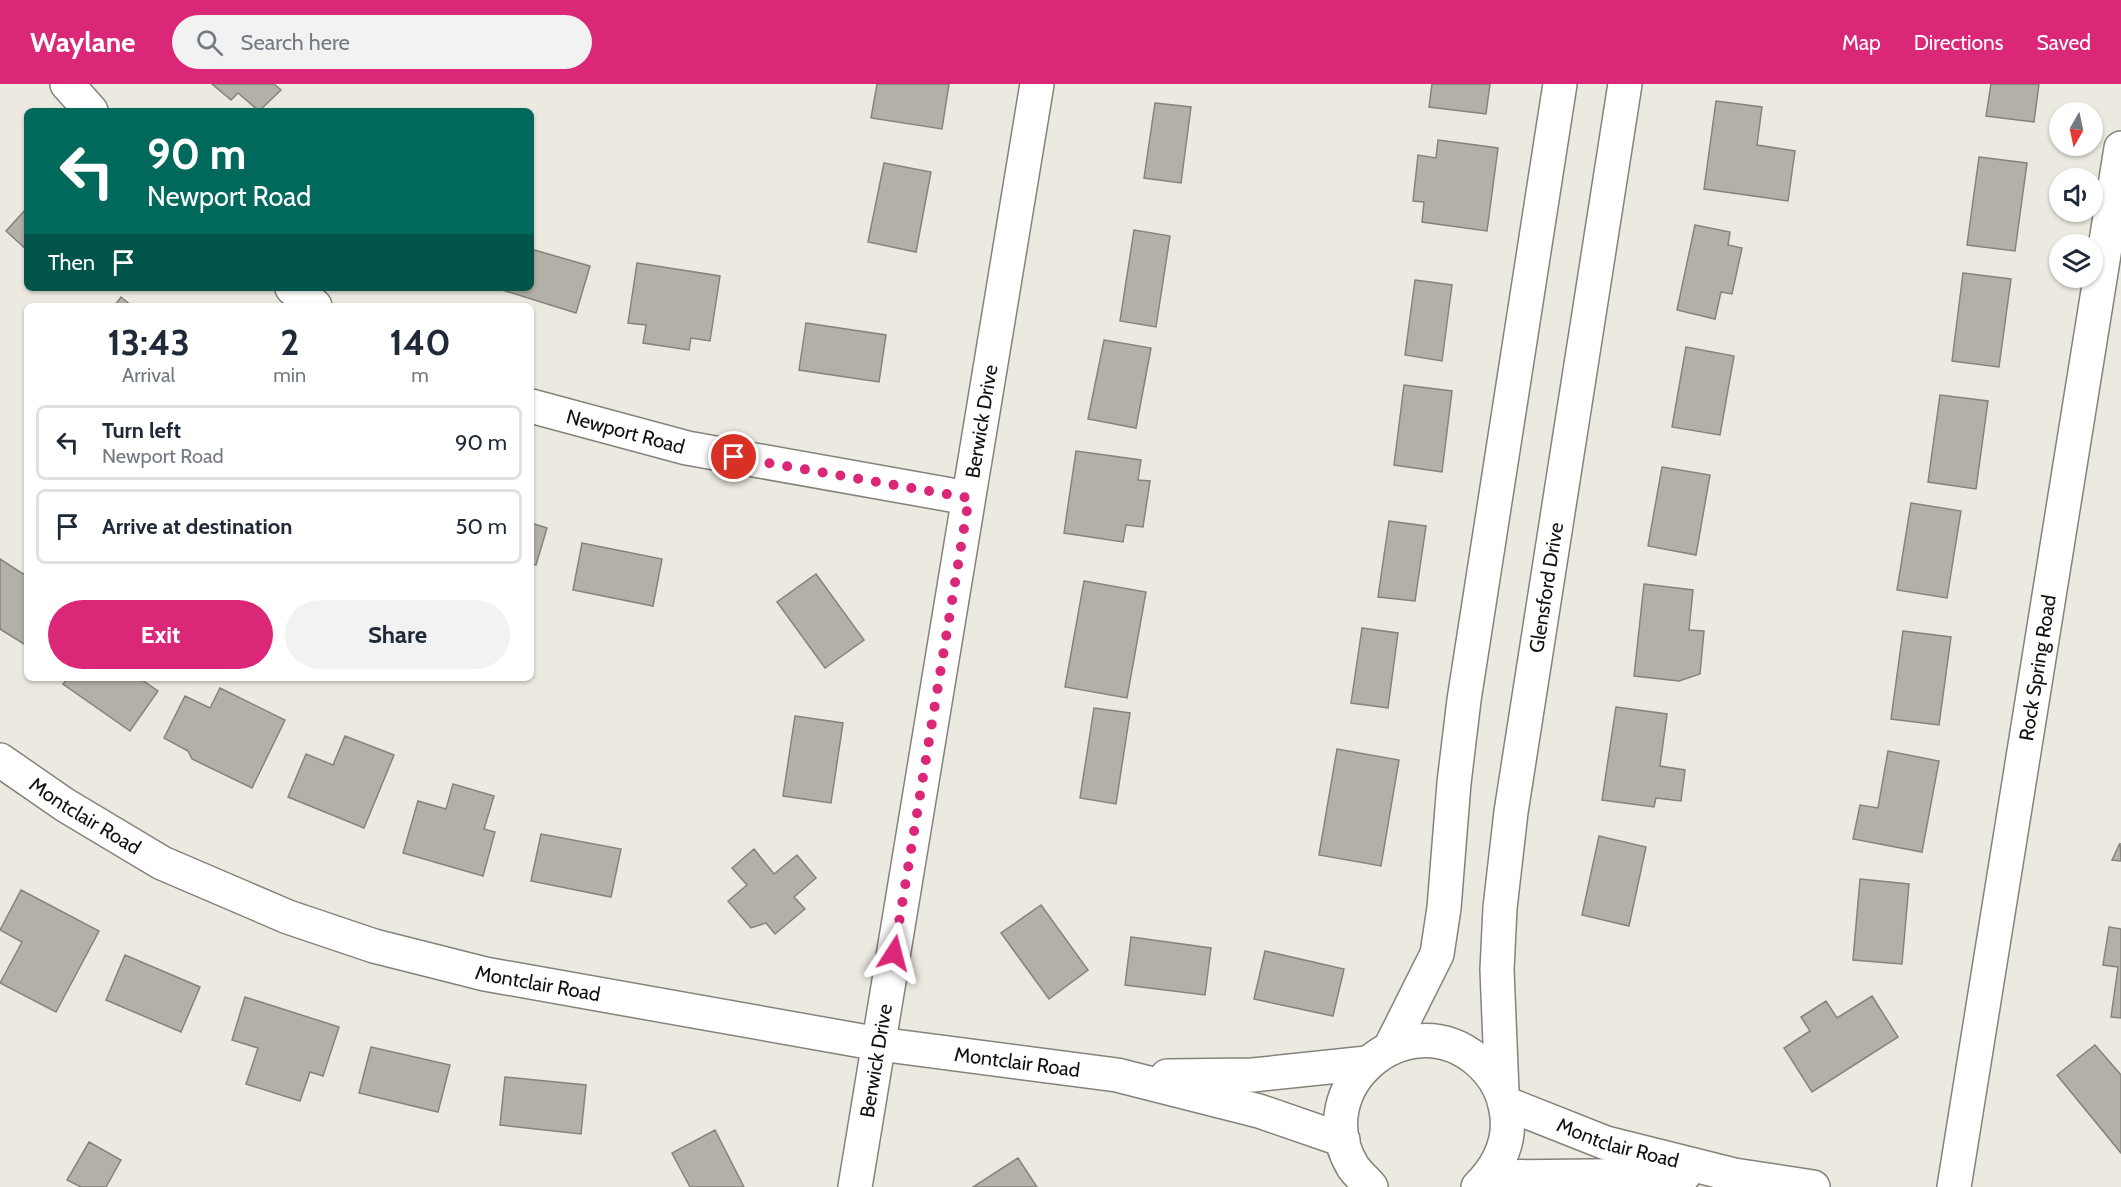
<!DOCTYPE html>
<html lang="en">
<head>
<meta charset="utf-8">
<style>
  :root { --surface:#fff; --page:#f2f2f3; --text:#1f2937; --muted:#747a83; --line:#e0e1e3; --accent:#db2777 }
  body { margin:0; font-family:Cabin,sans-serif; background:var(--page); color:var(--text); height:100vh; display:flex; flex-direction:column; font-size:22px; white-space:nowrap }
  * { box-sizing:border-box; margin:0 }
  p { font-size:20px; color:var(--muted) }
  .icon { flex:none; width:33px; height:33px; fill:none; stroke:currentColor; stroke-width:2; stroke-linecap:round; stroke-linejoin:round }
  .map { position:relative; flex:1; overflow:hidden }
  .sheet { position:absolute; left:24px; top:219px; width:510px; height:378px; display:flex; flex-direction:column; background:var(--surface); border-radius:9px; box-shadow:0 2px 4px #0004 }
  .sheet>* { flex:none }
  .guide { position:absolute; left:24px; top:24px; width:510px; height:183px; border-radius:9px; box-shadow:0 2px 4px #0004; background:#00695c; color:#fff; overflow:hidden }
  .needle { width:39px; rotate:189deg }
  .controls { position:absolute; left:2049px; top:18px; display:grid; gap:12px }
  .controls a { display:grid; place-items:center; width:54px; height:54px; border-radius:50%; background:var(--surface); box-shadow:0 2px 4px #0004; font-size:30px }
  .pin { position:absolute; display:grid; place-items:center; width:51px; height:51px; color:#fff; margin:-26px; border:3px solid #fff; border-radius:50%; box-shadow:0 2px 6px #0007 }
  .me { position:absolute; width:66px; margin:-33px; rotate:9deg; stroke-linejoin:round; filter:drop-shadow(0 0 4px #0008) }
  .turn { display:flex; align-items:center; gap:21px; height:126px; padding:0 24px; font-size:27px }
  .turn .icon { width:78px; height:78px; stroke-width:2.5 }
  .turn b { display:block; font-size:42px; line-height:51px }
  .then { display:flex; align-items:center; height:57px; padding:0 24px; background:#0003; gap:12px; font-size:22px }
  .eta { display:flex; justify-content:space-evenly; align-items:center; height:102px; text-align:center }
  .eta b { font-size:36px; font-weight:700; line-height:42px }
  .button { display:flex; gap:12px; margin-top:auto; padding:12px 24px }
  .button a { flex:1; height:69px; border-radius:36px; background:var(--accent); color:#fff; font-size:24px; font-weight:700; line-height:69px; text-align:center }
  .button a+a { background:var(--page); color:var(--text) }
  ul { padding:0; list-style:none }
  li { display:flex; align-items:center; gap:18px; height:75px; margin:0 12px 9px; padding:0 12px; border:3px solid var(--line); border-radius:9px }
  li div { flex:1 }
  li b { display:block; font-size:22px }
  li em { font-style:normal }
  header { display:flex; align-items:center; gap:36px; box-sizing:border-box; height:84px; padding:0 30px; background:var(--accent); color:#fff }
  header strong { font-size:28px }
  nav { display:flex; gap:33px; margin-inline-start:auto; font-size:21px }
  .search { width:420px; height:54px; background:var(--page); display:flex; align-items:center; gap:15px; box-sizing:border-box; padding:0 21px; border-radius:33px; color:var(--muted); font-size:22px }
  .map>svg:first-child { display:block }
</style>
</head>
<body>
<header>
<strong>Waylane</strong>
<div class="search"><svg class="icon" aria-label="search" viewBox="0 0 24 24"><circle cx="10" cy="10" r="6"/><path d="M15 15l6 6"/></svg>Search here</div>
<nav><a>Map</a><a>Directions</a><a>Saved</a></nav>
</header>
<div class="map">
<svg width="2121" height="1103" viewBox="0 0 2121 1103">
  <rect width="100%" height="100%" fill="#eceae0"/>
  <!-- building -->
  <path fill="#b3b1a7" stroke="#85837a" stroke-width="1.5" d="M212 0H274L281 6 259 27 238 9 231 16Z
    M877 0H949L942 45 871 34Z
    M1432 0H1490L1486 30 1429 23Z
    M1991 0H2039L2034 38 1986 32Z
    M1716 17 1762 23 1757 61 1795 67 1788 117 1704 105Z
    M1155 19 1191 23 1181 99 1144 94Z
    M1438 56 1498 64 1487 147 1422 138 1424 118 1413 117 1418 71 1436 74Z
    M1979 73 2027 79 2015 167 1967 161Z
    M884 79 931 88 916 168 868 158Z
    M27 124V166L6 147Z
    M1695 141 1730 148 1728 161 1742 164 1732 210 1721 208 1715 235 1677 226Z
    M1134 146 1170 152 1156 243 1120 237Z
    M531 165 590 182 576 229 499 205 531 204Z
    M637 179 720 192 710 257 691 254 689 266 643 259 646 241 628 239Z
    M1963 189 2011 195 1999 283 1952 277Z
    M1415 196 1452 201 1442 277 1405 271Z
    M121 213 132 222H114Z
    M806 239 886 251 879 298 799 286Z
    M1104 256 1151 264 1136 344 1088 335Z
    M1686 263 1734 272 1720 351 1672 343Z
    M1404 301 1452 307 1442 388 1394 381Z
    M1940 311 1988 317 1976 405 1928 398Z
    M1076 367 1141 376 1138 396 1150 397 1143 443 1126 441 1123 458 1064 449Z
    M1662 383 1710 391 1696 471 1648 462Z
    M1911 419 1961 427 1947 514 1897 506Z
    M1389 437 1426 442 1415 517 1378 513Z
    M531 439 547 444 536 481 531 480Z
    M582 459 662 475 653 522 573 506Z
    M0 475 23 490 27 488V562L0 545Z
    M816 490 864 556 825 584 777 518Z
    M1084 497 1146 508 1127 614 1065 603Z
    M1644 500 1693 506 1689 546 1704 547 1700 590 1679 597 1634 592Z
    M1362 544 1398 549 1388 624 1351 619Z
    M1903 547 1951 553 1939 641 1891 635Z
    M68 594H139L158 607 130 647 63 600Z
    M220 604 285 636 252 704 192 675 188 667 164 654 185 612 210 624Z
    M1616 623 1667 630 1660 682 1685 686 1681 717 1656 714 1654 723 1602 716Z
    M1094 624 1130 629 1116 720 1080 714Z
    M795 632 843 639 831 719 783 712Z
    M345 652 394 671 364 744 288 713 306 670 333 681Z
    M1337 665 1399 676 1381 782 1319 771Z
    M1888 667 1939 677 1922 768 1853 755 1860 721 1878 724Z
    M453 700 494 712 484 745 495 748 483 792 403 769 418 717 446 725Z
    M541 750 621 765 611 813 531 797Z
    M1599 752 1646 763 1629 842 1582 831Z
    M2120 759 2121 777 2112 776Z
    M754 765 774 790 797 771 816 794 794 813 805 825 775 850 766 839 751 844 728 817 747 801 732 784Z
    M1860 795 1909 800 1902 880 1853 876Z
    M21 806 99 847 56 928 0 899 22 858 0 846Z
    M1041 821 1088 886 1049 915 1001 849Z
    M2109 843 2121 845V934L2111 933 2118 883 2103 881Z
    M1131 853 1211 864 1205 911 1125 901Z
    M1265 867 1344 885 1333 932 1254 915Z
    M125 871 200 903 181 948 106 916Z
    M1872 912 1898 953 1812 1008 1784 964 1810 947 1801 933 1826 917 1837 934Z
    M245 913 339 943 323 992 310 988 300 1017 246 1000 258 964 232 956Z
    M2095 961 2121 991V1069L2057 991Z
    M371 963 450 981 438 1028 359 1009Z
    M505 993 586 1001 581 1050 500 1041Z
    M715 1046 744 1103H690L672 1069Z
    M89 1058 121 1076 106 1103H81L67 1096Z
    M1018 1074 1037 1103H973Z"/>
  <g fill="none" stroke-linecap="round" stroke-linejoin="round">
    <!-- minor casing -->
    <g stroke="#84827a" stroke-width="36">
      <g id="minor">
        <path d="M67 0 91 27"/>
        <path d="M292 204 315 222"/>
        <path id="s1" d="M531 322 687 364 968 414"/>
        <path id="s2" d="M0 676 65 721 162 779 288 833 374 862 485 890 879 960 1117 991 1259 1027 1343 1056"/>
        <path d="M1167 992 1253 991 1367 979"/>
        <path id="s3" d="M1505 1019 1606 1059 1734 1091 1813 1103"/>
        <path d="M1488 1093 1684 1091"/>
        <path id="s4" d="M855 1103 1037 0"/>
        <path id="s5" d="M1954 1103 2121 64"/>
      </g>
    </g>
    <!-- major casing -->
    <g stroke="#84827a" stroke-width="36">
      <g id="major">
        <path d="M1390 964 1437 870 1444 824 1454 699 1464 616 1560 0"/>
        <path id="s6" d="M1502 1008 1497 886 1500 824 1511 728 1625 0"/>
        <path d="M1371 1103C1366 1097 1358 1090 1353 1083 1305 1004 1406 917 1477 976 1491 988 1501 1002 1505 1021 1513 1053 1501 1080 1478 1103"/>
      </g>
    </g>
    <!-- minor -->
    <use href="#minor" stroke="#fff" stroke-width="33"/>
    <!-- major -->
    <use href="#major" stroke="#fff" stroke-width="33"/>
  </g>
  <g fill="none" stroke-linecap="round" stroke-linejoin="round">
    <!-- route -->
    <path stroke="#db2777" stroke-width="10" stroke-dasharray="0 18" d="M734 373 969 414 894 869"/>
  </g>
  <g text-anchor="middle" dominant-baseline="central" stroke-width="4.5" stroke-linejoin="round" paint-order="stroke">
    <!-- street labels -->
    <g font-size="20" fill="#13120f" stroke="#f9f7ed">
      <text stroke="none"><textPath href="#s4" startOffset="776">Berwick Drive</textPath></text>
      <text stroke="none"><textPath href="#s1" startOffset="98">Newport Road</textPath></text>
      <text stroke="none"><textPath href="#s6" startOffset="508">Glensford Drive</textPath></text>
      <text stroke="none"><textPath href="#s5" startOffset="526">Rock Spring Road</textPath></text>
      <text stroke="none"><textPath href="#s2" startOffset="102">Montclair Road</textPath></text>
      <text stroke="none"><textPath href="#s2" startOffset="588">Montclair Road</textPath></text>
      <text stroke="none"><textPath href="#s4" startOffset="128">Berwick Drive</textPath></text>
      <text stroke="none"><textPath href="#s2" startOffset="1074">Montclair Road</textPath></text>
      <text stroke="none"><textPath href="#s3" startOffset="120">Montclair Road</textPath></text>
    </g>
  </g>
</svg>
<div class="controls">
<a><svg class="needle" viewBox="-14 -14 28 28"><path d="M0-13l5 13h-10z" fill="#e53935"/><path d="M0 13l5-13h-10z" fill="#747a83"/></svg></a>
<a><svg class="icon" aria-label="sound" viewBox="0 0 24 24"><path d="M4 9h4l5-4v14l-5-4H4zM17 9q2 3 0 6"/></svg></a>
<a><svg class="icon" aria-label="layers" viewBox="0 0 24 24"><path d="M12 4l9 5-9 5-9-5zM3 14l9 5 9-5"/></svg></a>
</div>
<div class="pin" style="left:734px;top:373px;background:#d93025"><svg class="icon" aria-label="arrive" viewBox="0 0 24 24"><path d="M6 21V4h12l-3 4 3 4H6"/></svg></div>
<svg class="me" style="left:894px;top:869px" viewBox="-20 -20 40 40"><path d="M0-17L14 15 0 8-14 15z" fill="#db2777" stroke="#fff" stroke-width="4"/></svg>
<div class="guide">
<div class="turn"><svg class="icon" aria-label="left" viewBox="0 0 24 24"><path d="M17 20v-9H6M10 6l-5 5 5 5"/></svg><div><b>90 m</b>Newport Road</div></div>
<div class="then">Then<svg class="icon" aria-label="arrive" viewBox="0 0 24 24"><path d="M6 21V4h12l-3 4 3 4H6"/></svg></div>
</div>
<section class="sheet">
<div class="eta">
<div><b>13:43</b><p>Arrival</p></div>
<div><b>2</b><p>min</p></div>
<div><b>140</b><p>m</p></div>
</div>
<ul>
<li><svg class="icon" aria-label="left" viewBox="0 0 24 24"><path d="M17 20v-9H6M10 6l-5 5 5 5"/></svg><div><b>Turn left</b><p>Newport Road</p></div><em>90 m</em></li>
<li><svg class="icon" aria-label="arrive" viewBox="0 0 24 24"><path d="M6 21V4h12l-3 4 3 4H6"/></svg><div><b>Arrive at destination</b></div><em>50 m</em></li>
</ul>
<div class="button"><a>Exit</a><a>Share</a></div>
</section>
</div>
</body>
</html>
